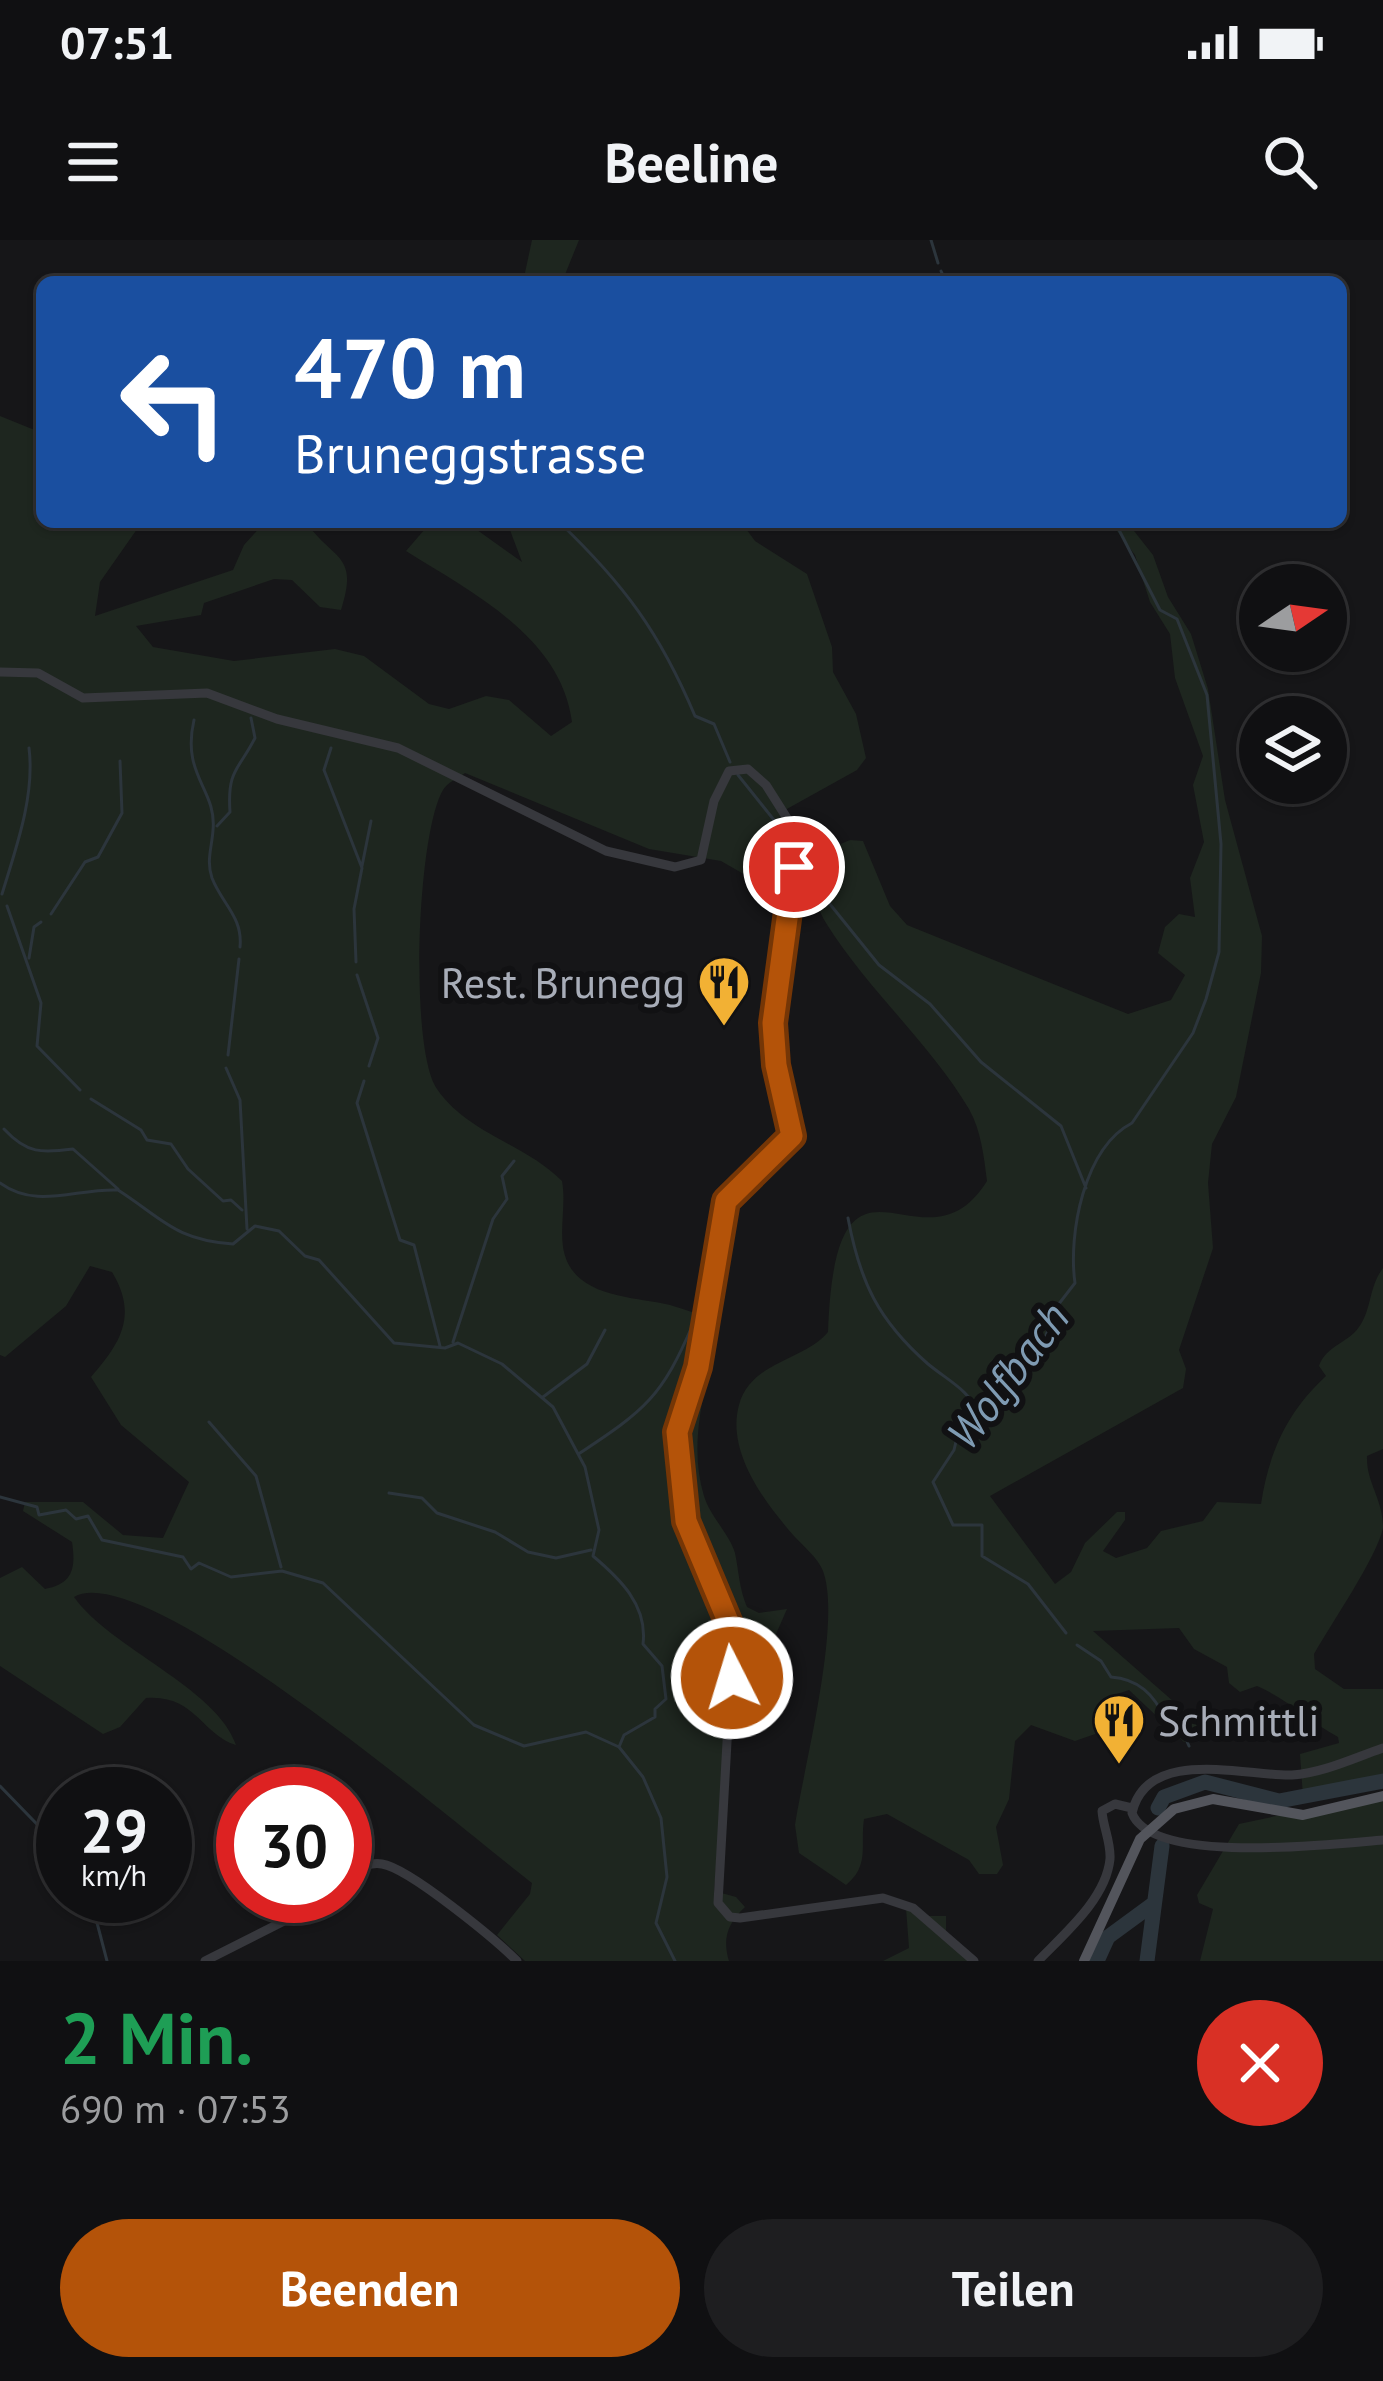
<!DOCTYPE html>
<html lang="de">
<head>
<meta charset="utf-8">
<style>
  :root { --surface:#101012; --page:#1e1e20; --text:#f1f3f6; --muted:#9c9d9f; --line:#303032; --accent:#b45309 }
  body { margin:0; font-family:"PT Sans",sans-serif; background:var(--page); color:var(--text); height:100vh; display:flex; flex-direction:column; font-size:45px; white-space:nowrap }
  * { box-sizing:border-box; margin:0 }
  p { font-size:39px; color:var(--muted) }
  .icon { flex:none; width:66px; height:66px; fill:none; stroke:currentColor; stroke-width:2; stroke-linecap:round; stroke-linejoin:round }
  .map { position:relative; height:1721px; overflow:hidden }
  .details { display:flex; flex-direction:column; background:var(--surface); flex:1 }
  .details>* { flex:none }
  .top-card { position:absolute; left:36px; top:36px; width:1311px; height:252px; border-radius:18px; box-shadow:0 3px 9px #0004,0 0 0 3px var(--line); background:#1a4fa0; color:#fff; overflow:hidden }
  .needle { width:78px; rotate:77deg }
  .controls { position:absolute; left:1239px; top:324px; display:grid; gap:24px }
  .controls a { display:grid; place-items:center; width:108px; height:108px; border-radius:50%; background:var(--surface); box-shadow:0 3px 9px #0004,0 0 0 3px var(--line); font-size:60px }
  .speed { position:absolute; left:36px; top:1527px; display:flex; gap:24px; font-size:60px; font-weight:700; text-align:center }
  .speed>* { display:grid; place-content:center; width:156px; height:156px; border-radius:50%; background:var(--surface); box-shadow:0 3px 9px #0004,0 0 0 3px var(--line); line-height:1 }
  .speed small { font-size:30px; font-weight:400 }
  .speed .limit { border:18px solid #d22; background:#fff; color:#111 }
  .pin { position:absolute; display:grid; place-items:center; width:102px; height:102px; color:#fff; margin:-51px; border:6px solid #fff; border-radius:50%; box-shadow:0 3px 12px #0007 }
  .me { position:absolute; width:132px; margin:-66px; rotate:355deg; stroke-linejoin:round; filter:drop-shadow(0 0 9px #0008) }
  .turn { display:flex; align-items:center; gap:42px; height:252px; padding:0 60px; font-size:54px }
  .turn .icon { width:156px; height:156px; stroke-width:2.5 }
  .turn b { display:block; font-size:84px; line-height:102px }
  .round { display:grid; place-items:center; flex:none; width:126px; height:126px; border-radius:63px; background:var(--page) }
  .headline { display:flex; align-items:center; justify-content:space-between; height:204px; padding:0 60px }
  h1 { font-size:72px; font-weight:700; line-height:90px; color:#1e9e55 }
  .action { display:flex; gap:24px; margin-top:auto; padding:24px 60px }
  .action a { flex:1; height:138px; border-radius:72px; background:var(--accent); color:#fff; font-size:48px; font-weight:700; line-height:138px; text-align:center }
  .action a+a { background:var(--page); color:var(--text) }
  .status { display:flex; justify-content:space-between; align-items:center; height:84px; padding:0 60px; background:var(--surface); direction:ltr }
  .status svg { height:33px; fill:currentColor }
  header { display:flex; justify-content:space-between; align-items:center; height:156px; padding:0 60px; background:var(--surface); font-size:54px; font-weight:700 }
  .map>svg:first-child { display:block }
</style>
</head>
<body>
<div class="status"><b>07:51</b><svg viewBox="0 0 49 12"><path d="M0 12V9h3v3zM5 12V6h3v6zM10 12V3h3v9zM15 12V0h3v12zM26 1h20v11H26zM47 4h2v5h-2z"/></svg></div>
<header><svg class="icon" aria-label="menu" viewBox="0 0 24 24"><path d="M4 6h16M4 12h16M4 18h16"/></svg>Beeline<svg class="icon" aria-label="search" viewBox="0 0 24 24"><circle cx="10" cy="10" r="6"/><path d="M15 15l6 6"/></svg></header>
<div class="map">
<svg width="1383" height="1721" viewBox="0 0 1383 1721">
  <rect width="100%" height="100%" fill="#161618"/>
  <!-- green -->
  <path fill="#1e261f" d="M532 0H579L562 42H523Z
    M0 176 42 193V282H142L100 342 95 376 233 330 244 305 264 283 306 282C334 322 359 313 341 370L320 367 292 340 274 339 204 363 201 375 136 386 153 407 234 421 335 409 364 416 429 464 449 469 486 456 509 460 551 496 572 482C561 397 473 353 406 311L431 282H466L522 322 507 282H741L755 301 807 334 832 407 833 432 856 474 866 518 857 530 785 570 822 612 850 600 863 601 890 666 907 685 1128 774 1171 760 1185 735 1158 713 1165 687 1179 674 1195 677 1190 638 1204 602 1193 545 1203 516 1175 438 1170 394 1150 362 1135 315 1110 282H1127L1153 315 1168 357 1191 394 1208 449 1225 560 1262 696 1261 733 1236 857 1212 904 1208 943 1213 1008 1179 1110 1186 1129 1183 1148 990 1256 1055 1344 1071 1332 1085 1303 1117 1272H1125V1280L1103 1311 1116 1318 1147 1308 1161 1291 1203 1281 1217 1262 1261 1264C1269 1212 1287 1172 1326 1136L1319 1126C1326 1105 1350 1103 1361 1084 1372 1066 1369 1047 1383 1028V1209L1367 1216C1366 1243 1383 1258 1383 1288 1377 1317 1331 1384 1314 1414L1315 1429 1344 1449H1383V1538L1303 1557 1300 1514 1339 1503 1338 1497C1309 1481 1287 1459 1257 1446L1240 1452 1229 1443 1227 1427 1194 1409 1179 1388 1093 1391 1206 1490 1199 1500 1184 1502 1129 1450 1111 1456 1098 1493 1075 1501 1031 1485 1015 1501 1009 1559 996 1587 1003 1625 997 1634H979L969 1620 887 1574 864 1579C860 1606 870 1625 846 1645L799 1613 795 1585C804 1526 842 1382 823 1331 818 1318 803 1306 794 1296 765 1263 726 1212 739 1165 751 1121 804 1121 828 1092 836 871 923 1044 987 941 984 917 981 890 969 869 929 802 867 749 826 683 812 659 812 638 789 620L754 640 721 621 649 609 465 533C458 538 447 543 443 550 417 594 409 808 437 849 468 894 524 903 562 941 566 963 560 985 563 1007 571 1059 634 1056 670 1065 688 1070 696 1076 715 1074L718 1080C710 1139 686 1197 704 1256 710 1276 730 1295 735 1313 739 1332 739 1348 747 1367L759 1373 787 1369 773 1401 728 1431 729 1480 714 1651 736 1657 745 1667C728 1683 722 1698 729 1721H525L497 1695 530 1654 532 1643C465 1592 145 1316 74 1357 110 1408 217 1448 236 1505 202 1495 195 1454 146 1458L120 1487 103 1494 0 1426V1338L22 1327 45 1349C73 1344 76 1328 72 1302L23 1271 25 1262H83L123 1295 163 1298 189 1242 121 1185 91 1137C121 1103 138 1075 112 1032L90 1026 66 1066 5 1117 0 1115Z
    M1383 1553V1721H1200L1213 1669 1199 1663 1197 1655 1239 1584Z
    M906 1668 922 1676H946V1698L970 1721H883L909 1708Z"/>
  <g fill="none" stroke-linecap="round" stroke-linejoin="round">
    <!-- stream -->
    <path stroke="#2c353c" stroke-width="3" d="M931 0 938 23
      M941 31 946 42
      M559 282C624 344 660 393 695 476L714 484 730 522
      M194 480C181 536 217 549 213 590 212 607 206 621 212 638 222 664 243 677 240 707
      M331 508 324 530 362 628 354 669 356 722
      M738 535 774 580V597L788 614
      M217 586 230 572C227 529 239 530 255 498L251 478
      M362 626 371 581
      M800 627 879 725 930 764 981 822 1061 886 1086 948
      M2 654C16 608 35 556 29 508
      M7 666 41 763 37 806 80 850
      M51 674 85 622 98 617 122 573 120 521
      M29 718 34 687 41 682
      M357 735 378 798 369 826
      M228 815 239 719
      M226 828 240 860 247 989
      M364 841 357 863 400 1000 414 1005 440 1106
      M91 859 141 890 147 900 171 904 188 929 223 961 231 960 242 970
      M4 889C27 914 42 913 73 909L118 949
      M0 943C37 970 76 948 118 950 163 979 175 1000 233 1004L255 986 279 991 305 1016 319 1020 394 1103 445 1108 458 1103 502 1124 553 1167 585 1227 599 1290 593 1316C619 1338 648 1365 643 1404L662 1426 666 1459 655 1469V1477L624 1495 619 1507 643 1537 661 1578 667 1637 656 1683 675 1721
      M848 978C860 1042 878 1080 928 1124 950 1142 968 1149 981 1176
      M453 1102 493 979 507 959 502 936 514 921
      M543 1157 587 1124 605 1090
      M209 1182 256 1236 281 1327
      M580 1213C645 1170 662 1157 693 1084
      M389 1253 422 1258 437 1273 495 1292 528 1312 556 1318 591 1310
      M0 1257 37 1267 39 1275 66 1270 76 1279 88 1276 102 1300 183 1317 191 1329 199 1323 231 1337 282 1331 323 1343 474 1485 524 1506 586 1492 619 1507
      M1066 1393 1028 1344 982 1316V1285H953L933 1242 954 1210 959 1189 994 1168 1015 1132 1043 1103 1058 1065 1075 1043C1068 994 1084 908 1132 883L1193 793 1206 759 1219 712 1221 604 1207 455 1177 379 1160 370 1115 282
      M1077 1405 1101 1421 1111 1437C1138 1439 1154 1454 1165 1479L1179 1483 1189 1506
      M0 1546 63 1611
      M90 1656 107 1721"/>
    <!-- river -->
    <path stroke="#2c353c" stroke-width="15" d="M1158 1568 1164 1557 1205 1542 1279 1561 1383 1541
      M1097 1721 1108 1697 1153 1664
      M1147 1721 1162 1606"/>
    <!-- minor -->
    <path stroke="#37383d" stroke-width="9" d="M0 432 38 433 83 458 207 453 277 479 398 508 606 611 675 627 701 620 714 561 729 531 748 529 766 545 797 594 773 783 776 825 792 895 726 961 698 1127 677 1192 686 1281 733 1395 718 1663 730 1677 740 1678 883 1658 913 1668 974 1721
      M1383 1508C1354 1518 1323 1533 1292 1535 1249 1537 1147 1505 1132 1573 1152 1626 1333 1604 1383 1600
      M345 1635C356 1628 369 1622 382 1624 409 1628 496 1700 517 1721
      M205 1721 288 1679 316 1656
      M1038 1721C1064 1694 1106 1659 1110 1619 1111 1602 1103 1587 1102 1571L1115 1564 1132 1568"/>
    <!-- major -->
    <path stroke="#53555c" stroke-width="10" d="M1084 1721 1140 1599 1174 1569 1213 1559 1303 1575 1383 1556"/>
  </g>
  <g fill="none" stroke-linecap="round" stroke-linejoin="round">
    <!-- route casing -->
    <g stroke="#753606" stroke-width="30">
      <path id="route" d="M732 1438 730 1386 686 1281 677 1192 698 1127 726 961 792 896 776 825 773 783 794 627"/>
    </g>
    <!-- route -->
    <use href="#route" stroke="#b45309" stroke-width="21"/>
  </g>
  <!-- icons -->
  <defs>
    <g id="restaurant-pin" transform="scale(2.7)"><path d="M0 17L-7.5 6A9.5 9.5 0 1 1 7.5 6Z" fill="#f2b134" stroke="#111113"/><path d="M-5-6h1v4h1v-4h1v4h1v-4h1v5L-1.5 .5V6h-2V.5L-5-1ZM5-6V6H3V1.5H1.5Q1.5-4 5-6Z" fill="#111"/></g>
  </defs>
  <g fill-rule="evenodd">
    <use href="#restaurant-pin" x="724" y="742"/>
    <use href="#restaurant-pin" x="1119" y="1480"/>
  </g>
  <g text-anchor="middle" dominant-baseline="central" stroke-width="12" stroke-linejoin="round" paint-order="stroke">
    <!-- poi labels -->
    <g font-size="42" fill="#a8adb8" stroke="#111113" text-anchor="end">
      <text x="685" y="742">Rest. Brunegg</text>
      <text x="1158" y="1480" text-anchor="start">Schmittli</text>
    </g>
    <!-- water labels -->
    <g font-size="45" font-style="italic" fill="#7f9bb3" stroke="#111113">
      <text transform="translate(1007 1135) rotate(-53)">Wolfbach</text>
    </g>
  </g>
</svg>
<div class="controls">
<a><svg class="needle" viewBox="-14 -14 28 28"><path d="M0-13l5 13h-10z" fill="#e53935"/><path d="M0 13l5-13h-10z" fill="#9c9d9f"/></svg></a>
<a><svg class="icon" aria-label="layers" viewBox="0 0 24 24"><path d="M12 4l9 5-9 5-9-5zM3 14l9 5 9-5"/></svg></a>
</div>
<div class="speed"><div>29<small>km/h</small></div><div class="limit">30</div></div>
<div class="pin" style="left:794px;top:627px;background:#d93025"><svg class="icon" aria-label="arrive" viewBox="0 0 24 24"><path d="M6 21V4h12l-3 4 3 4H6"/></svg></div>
<svg class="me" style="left:732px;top:1438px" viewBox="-20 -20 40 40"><circle r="17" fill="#b45309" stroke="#fff" stroke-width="3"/><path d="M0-11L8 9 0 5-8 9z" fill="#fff"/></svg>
<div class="top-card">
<div class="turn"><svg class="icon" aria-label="left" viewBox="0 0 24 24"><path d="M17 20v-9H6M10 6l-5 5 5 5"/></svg><div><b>470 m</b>Bruneggstrasse</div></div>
</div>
</div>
<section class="details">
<div class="headline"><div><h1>2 Min.</h1><p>690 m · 07:53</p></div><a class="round" style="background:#d93025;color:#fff"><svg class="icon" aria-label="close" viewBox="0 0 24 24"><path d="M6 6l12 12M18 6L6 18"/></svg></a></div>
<div class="action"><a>Beenden</a><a>Teilen</a></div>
</section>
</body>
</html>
